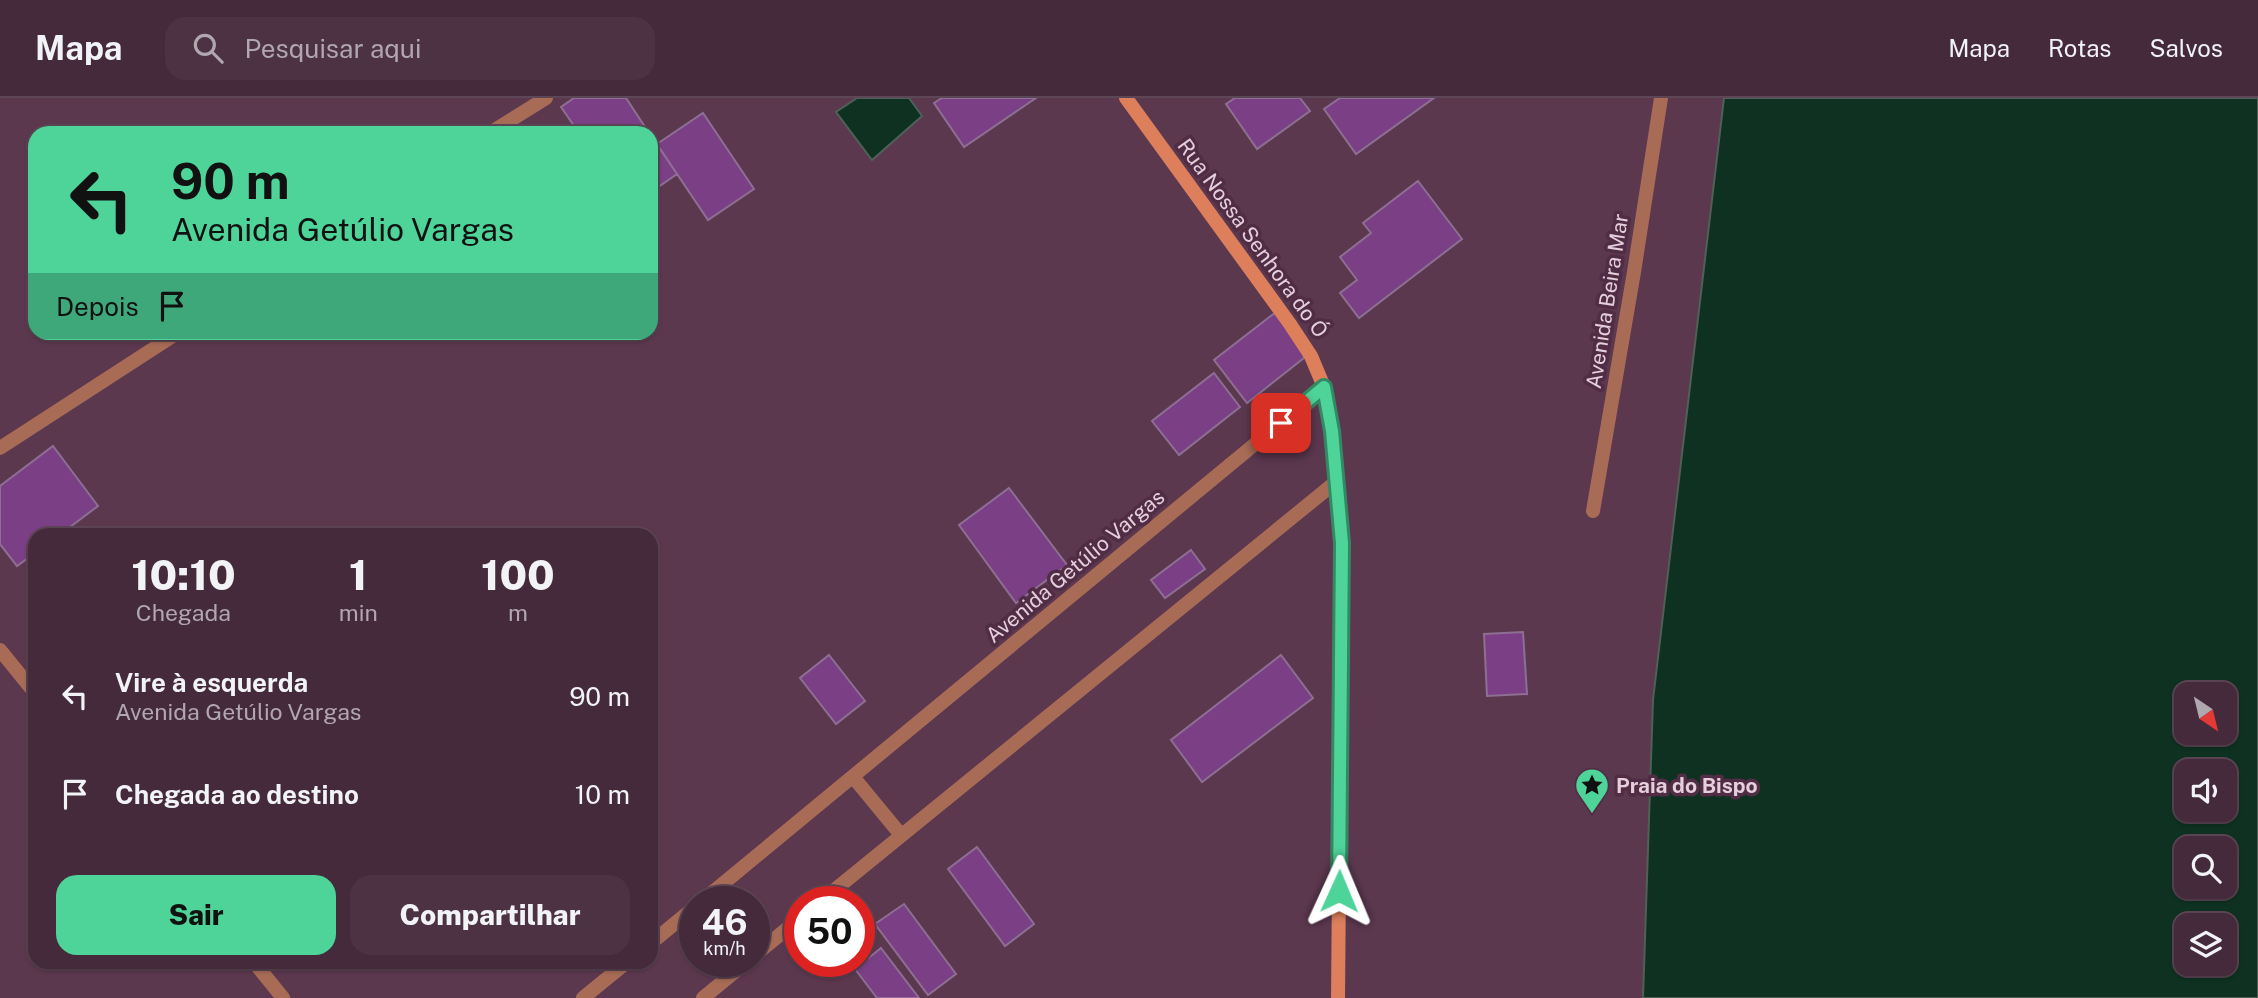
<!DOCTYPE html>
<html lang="pt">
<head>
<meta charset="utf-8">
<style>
  :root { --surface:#452a3b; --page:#4c3242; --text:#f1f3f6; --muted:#b0a7af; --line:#5d4655; --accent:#4ed399 }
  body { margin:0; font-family:"Public Sans",sans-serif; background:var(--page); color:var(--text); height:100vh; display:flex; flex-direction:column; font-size:26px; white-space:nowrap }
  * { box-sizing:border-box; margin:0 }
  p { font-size:23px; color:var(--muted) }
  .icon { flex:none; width:38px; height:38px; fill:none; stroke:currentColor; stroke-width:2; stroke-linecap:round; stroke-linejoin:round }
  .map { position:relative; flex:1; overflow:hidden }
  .drawer { position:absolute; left:28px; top:430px; width:630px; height:441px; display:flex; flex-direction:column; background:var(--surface); border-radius:21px; box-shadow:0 2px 5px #0004,0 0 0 2px var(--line) }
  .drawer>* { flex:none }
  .top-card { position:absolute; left:28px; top:28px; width:630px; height:214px; border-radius:21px; box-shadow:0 2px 5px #0004,0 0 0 2px var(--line); background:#4ed399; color:#111; overflow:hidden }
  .needle { width:46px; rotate:145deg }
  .tools { position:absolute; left:2174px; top:584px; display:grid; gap:14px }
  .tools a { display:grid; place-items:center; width:63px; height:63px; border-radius:14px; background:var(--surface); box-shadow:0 2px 5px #0004,0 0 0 2px var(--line); font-size:35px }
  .speed { position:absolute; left:679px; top:788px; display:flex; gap:14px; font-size:35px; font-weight:700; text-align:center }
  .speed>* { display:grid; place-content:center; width:91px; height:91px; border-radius:50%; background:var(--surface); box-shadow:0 2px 5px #0004,0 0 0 2px var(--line); line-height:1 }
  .speed small { font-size:18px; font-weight:400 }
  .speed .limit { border:10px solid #d22; background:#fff; color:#111 }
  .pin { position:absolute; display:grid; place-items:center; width:60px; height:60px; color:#fff; margin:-30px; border-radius:14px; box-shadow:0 4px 10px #0006 }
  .me { position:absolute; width:77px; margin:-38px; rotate:1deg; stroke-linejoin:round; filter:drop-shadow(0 0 5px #0008) }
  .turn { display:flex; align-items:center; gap:24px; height:147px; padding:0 28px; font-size:32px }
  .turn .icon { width:91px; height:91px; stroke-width:2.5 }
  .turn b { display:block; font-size:49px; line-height:60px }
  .then { display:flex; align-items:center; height:66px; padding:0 28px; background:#0003; gap:14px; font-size:26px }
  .eta { display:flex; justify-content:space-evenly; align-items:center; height:119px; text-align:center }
  .eta b { font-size:42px; font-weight:800; line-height:49px }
  .primary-button { display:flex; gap:14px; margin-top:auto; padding:14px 28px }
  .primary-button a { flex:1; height:80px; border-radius:21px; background:var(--accent); color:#111; font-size:28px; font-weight:800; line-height:80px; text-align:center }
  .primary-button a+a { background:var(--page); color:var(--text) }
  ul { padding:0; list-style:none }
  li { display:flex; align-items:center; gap:21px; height:98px; padding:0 28px }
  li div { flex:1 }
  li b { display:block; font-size:26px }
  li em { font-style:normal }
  header { display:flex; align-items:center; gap:42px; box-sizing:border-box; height:98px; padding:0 35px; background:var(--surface); border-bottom:2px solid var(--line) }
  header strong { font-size:33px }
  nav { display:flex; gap:38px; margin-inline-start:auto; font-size:24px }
  .search { width:490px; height:63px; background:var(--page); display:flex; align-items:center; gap:18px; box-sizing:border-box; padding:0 24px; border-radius:21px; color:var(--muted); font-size:26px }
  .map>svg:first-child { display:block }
</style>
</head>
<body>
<header>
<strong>Mapa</strong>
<div class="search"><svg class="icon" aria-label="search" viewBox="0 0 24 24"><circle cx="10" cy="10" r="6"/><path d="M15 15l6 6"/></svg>Pesquisar aqui</div>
<nav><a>Mapa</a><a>Rotas</a><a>Salvos</a></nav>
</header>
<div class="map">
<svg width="2258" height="900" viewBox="0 0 2258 900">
  <rect width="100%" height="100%" fill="#5c384f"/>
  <!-- water -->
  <path fill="#0e3121" stroke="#4f6059" stroke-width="2" fill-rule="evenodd" d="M857 0H909L922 18 872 62 836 14Z
    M1724 0H2258V900H1643L1653 602ZM2186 597H2224V635H2186ZM2186 674H2224V712H2186ZM2186 751H2224V789H2186ZM2186 828H2224V866H2186Z"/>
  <!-- building -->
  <path fill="#7a3f85" stroke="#8d6f93" stroke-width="2" d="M574 0H626L649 35H579L561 9Z
    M942 0H1036L964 49 934 5Z
    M1235 0H1300L1310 13 1257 51 1226 6Z
    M1340 0H1434L1356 56 1324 11Z
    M703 15 754 91 708 122 657 46Z
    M651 38 677 76 651 94Z
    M1418 83 1462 141 1359 220 1340 195 1357 182 1340 159 1371 135 1363 125Z
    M1276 214 1309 256 1247 305 1214 262Z
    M1214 275 1240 309 1179 357 1152 323Z
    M53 348 98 408 58 438H35V455L17 468 0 446V388Z
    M1009 390 1067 467 1016 505 959 427Z
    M1191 452 1205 471 1165 500 1151 482Z
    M1523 534 1527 596 1487 598 1484 536Z
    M829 557 865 603 836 626 800 580Z
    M1281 557 1313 600 1202 684 1171 642Z
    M977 749 1034 826 1005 848 948 771Z
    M904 806 956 876 928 897 875 826Z
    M881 850 919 900H877L855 871Z"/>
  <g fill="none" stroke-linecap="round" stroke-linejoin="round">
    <!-- street -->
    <path stroke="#a86c56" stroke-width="14" d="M490 35 546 0
      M0 350 179 234
      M1593 413 1634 174 1661 0
      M0 552 35 595
      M854 680 901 737
      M702 803 1324 289
      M821 803 1337 383
      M651 845 695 809
      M754 858 800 820
      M254 864 283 900
      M583 900 627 864
      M703 900 748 863"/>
    <!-- secondary -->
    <path stroke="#dd7f5b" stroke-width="14" d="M1126 0 1290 226 1311 258 1324 289 1332 333 1342 445 1338 900"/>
  </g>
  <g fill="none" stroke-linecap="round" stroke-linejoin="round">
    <!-- route casing -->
    <g stroke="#338963" stroke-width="18">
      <path id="route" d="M1281 325 1324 289 1332 333 1342 445 1339 793"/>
    </g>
    <!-- route -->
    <use href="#route" stroke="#4ed399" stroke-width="12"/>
  </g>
  <!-- icons -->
  <defs>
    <g id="sight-pin" transform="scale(1.75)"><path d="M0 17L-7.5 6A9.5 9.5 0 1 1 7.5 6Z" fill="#4ed399" stroke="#512d45"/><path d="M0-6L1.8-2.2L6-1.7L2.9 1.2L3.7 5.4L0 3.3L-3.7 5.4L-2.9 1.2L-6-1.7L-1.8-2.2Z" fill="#111"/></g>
  </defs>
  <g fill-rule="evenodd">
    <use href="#sight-pin" x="1592" y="687"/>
  </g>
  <g text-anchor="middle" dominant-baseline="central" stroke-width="7" stroke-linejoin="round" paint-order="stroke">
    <!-- street labels -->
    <g font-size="21" fill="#e6cfdc" stroke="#512d45">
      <text transform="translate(1253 140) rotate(54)">Rua Nossa Senhora do Ó</text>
      <text transform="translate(1607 203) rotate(-81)">Avenida Beira Mar</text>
      <text transform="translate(1075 468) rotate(-40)">Avenida Getúlio Vargas</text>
    </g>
    <!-- poi labels -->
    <g font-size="21" font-weight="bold" fill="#e6cfdc" stroke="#512d45" text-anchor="start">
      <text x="1616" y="687">Praia do Bispo</text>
    </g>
  </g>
</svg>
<div class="tools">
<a><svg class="needle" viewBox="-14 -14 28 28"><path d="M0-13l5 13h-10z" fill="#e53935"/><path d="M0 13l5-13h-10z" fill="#b0a7af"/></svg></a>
<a><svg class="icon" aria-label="sound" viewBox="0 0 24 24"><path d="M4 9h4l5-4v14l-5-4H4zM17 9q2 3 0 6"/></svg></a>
<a><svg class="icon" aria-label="search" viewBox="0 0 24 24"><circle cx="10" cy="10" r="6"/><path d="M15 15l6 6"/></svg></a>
<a><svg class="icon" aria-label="layers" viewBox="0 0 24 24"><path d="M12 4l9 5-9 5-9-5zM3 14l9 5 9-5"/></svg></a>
</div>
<div class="speed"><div>46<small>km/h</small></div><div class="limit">50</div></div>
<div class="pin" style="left:1281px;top:325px;background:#d93025"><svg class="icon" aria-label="arrive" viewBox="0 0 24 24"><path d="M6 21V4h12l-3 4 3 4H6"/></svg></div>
<svg class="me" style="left:1339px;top:793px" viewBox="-20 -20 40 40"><path d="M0-17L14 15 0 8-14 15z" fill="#4ed399" stroke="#fff" stroke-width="4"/></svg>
<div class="top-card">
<div class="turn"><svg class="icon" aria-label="left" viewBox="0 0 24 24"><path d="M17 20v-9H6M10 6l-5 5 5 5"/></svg><div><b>90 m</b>Avenida Getúlio Vargas</div></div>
<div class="then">Depois<svg class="icon" aria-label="arrive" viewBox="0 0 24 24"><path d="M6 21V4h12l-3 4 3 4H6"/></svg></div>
</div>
<section class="drawer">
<div class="eta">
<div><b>10:10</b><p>Chegada</p></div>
<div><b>1</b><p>min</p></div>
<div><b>100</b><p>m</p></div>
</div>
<ul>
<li><svg class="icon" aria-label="left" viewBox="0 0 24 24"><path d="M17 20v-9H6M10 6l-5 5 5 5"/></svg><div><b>Vire à esquerda</b><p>Avenida Getúlio Vargas</p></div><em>90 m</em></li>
<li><svg class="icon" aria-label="arrive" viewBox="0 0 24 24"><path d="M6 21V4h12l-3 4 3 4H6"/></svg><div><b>Chegada ao destino</b></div><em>10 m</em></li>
</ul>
<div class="primary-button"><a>Sair</a><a>Compartilhar</a></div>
</section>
</div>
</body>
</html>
